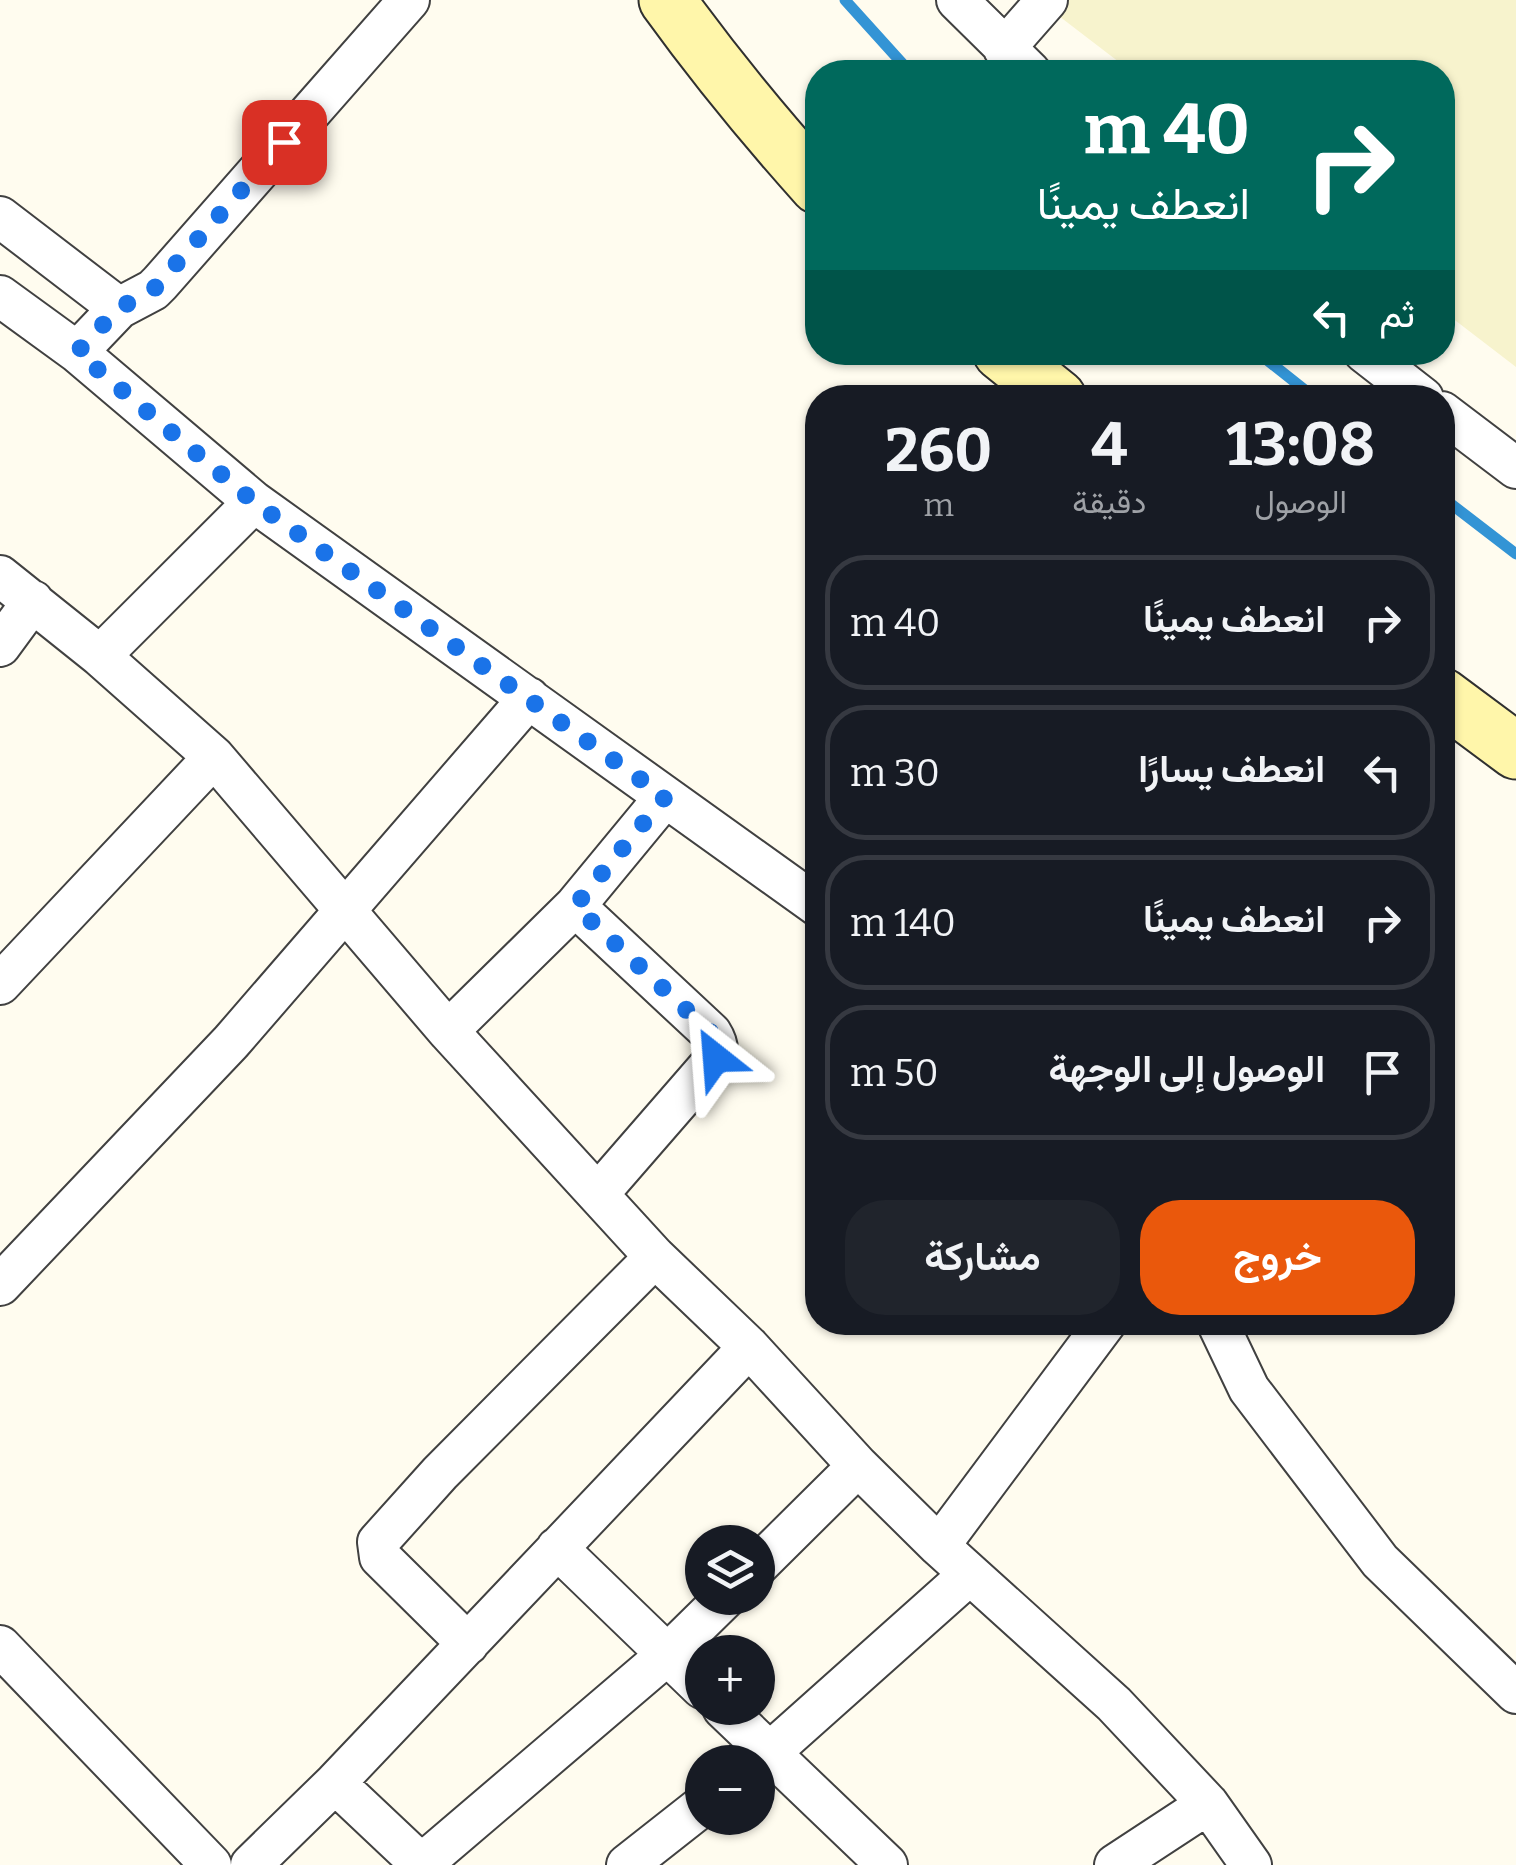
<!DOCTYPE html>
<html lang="ar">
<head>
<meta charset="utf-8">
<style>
  :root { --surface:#171b24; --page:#20242c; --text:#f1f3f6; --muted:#9ea1a6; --line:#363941; --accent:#ea580c }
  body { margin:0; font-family:Bitter,Vazirmatn,serif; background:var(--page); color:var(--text); direction:rtl; height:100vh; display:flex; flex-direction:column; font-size:38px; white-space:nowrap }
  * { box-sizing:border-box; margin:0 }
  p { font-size:32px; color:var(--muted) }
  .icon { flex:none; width:55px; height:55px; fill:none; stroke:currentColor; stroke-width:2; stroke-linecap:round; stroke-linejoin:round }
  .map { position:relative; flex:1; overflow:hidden; direction:ltr }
  .details { position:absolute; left:805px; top:385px; width:650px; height:950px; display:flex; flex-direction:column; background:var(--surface); border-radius:40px; box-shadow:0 2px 8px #0004; direction:rtl }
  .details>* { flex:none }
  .banner { position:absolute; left:805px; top:60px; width:650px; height:305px; border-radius:40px; box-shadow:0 2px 8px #0004; direction:rtl; background:#00695c; color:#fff; overflow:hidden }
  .fabs { position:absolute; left:685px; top:1525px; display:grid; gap:20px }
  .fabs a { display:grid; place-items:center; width:90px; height:90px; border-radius:50%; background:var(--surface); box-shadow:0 2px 8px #0004; font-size:50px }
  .pin { position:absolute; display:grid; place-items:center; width:85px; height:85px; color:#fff; margin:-42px; border-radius:20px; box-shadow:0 5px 15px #0006 }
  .me { position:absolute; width:110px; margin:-55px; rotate:332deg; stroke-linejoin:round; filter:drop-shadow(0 0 8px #0008) }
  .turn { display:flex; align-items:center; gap:35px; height:210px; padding:0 40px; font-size:45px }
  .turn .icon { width:130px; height:130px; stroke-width:2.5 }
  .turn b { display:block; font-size:70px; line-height:85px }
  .then { display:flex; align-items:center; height:95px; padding:0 40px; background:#0003; gap:20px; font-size:38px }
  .eta { display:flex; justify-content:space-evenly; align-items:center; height:170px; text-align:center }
  .eta b { font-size:60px; font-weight:700; line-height:70px }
  .primary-button { display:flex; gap:20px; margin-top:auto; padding:20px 40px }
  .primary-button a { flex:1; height:115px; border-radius:40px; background:var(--accent); color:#fff; font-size:40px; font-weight:700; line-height:115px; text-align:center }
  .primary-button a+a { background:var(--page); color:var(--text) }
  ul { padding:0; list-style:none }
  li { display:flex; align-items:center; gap:30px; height:135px; margin:0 20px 15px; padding:0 20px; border:5px solid var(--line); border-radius:40px }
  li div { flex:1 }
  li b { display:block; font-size:38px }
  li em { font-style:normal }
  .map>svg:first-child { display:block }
</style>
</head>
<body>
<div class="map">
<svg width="1516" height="1865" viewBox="0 0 1516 1865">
  <rect width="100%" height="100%" fill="#fffcef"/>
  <!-- farmland -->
  <path fill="#f7f3cd" d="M1038 0H1516V367L1443 311 1442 72H1132Z"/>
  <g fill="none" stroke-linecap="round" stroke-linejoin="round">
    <!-- stream -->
    <path stroke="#3394d5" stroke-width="11" d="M845 0 910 72
      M1257 352 1315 398
      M1442 497 1516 554"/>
    <!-- street casing -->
    <g stroke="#414141" stroke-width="44">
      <path id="street" d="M409 0 160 283 153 290 119 308 77 352 254 502 818 906
        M957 0 1030 72
        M1004 49 1047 0
        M0 217 119 308
        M0 296 77 352
        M1364 352 1423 398
        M1442 412 1516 468
        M0 576 100 656 214 757 448 1031 655 1257 749 1347 858 1466 939 1546 1114 1704 1208 1804 1251 1865
        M0 646 33 601
        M100 656 254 502
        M575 906 711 1033C718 1044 720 1053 711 1064L598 1194
        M0 984 214 757
        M448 1031 575 906 665 797
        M0 1285 231 1042 529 698
        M1217 1322 1249 1389 1380 1561 1516 1693
        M939 1546 1106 1322
        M557 1548 702 1688
        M758 1565 858 1466
        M468 1644 380 1557 378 1542 440 1473 655 1257
        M0 1646 211 1865
        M723 1708 887 1865
        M758 1763 970 1574
        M335 1783 422 1865
        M422 1864 668 1654 725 1598
        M251 1865 335 1783 749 1347
        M627 1865 702 1806
        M1115 1865 1208 1804"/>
    </g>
    <!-- secondary casing -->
    <g stroke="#303030" stroke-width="59">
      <path id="secondary" d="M667 0C714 65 764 126 818 186
        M1001 352 1058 398
        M1442 696 1516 751"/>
    </g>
    <!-- street -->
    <use href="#street" stroke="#fff" stroke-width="40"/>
    <!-- secondary -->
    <use href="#secondary" stroke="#fff6aa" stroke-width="55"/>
  </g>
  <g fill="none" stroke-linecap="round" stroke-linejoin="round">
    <!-- route -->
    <path stroke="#1a73e8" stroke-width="18" stroke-dasharray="0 32.4" d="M284 142 153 290 119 308 77 352 254 502 665 797 575 906 711 1033 717 1043 716 1058"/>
  </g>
</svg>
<div class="fabs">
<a><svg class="icon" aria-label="layers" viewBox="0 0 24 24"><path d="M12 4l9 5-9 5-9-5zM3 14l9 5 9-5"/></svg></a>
<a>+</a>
<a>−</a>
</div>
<div class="pin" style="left:284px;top:142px;background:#d93025"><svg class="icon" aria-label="arrive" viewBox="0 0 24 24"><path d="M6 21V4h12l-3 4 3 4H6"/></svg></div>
<svg class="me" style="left:716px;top:1058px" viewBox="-20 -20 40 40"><path d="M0-17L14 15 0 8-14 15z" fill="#1a73e8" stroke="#fff" stroke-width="4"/></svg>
<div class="banner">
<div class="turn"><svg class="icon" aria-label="right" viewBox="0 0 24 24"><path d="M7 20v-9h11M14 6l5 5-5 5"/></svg><div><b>40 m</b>انعطف يمينًا</div></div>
<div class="then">ثم<svg class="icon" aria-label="left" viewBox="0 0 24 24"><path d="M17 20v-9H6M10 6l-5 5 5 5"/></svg></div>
</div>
<section class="details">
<div class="eta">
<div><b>13:08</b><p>الوصول</p></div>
<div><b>4</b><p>دقيقة</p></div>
<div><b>260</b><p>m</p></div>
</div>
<ul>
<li><svg class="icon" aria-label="right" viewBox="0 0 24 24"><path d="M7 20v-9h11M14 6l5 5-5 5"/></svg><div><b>انعطف يمينًا</b></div><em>40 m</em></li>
<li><svg class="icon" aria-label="left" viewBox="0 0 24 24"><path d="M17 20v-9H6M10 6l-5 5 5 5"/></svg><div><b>انعطف يسارًا</b></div><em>30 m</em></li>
<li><svg class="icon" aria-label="right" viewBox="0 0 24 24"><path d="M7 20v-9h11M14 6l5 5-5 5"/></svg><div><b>انعطف يمينًا</b></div><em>140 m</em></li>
<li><svg class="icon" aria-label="arrive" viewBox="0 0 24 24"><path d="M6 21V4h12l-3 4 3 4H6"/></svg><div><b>الوصول إلى الوجهة</b></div><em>50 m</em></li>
</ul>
<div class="primary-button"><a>خروج</a><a>مشاركة</a></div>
</section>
</div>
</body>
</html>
